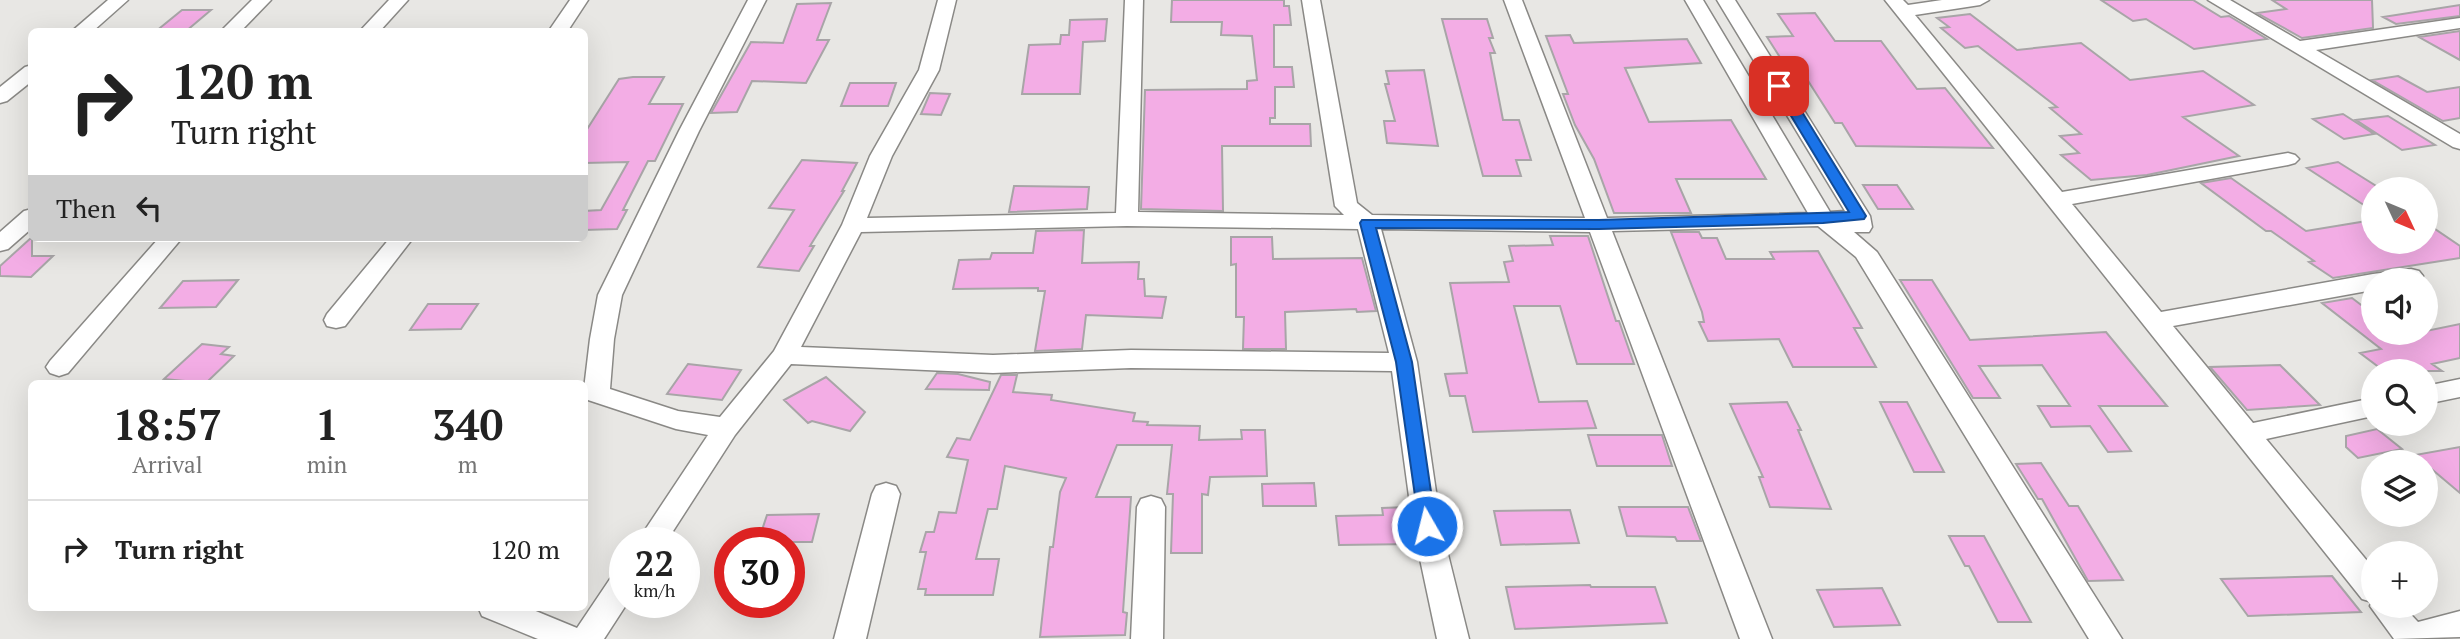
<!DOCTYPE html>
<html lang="en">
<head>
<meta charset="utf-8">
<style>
  :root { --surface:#fff; --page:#f2f2f2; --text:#222; --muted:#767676; --line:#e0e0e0 }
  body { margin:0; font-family:"PT Serif",serif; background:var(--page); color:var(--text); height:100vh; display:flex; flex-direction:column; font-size:26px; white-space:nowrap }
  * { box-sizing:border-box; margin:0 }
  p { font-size:23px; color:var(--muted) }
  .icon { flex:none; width:38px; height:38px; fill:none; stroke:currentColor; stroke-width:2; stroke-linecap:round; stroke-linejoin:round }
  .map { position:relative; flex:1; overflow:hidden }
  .panel { position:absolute; left:28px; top:380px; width:560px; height:231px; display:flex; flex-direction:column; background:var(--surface); border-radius:10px; box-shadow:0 7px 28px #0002 }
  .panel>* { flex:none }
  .banner { position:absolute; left:28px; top:28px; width:560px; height:214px; border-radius:10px; box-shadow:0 7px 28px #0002; background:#fff; color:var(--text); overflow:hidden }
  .needle { width:46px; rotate:134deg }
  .buttons { position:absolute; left:2361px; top:177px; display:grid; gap:14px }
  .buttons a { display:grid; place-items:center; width:77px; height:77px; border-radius:50%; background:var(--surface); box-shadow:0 7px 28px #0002; font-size:35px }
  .speed { position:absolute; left:609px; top:527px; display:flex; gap:14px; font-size:35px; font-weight:700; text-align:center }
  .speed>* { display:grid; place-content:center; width:91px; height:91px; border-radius:50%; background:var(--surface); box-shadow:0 7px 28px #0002; line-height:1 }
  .speed small { font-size:18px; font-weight:400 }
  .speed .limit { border:10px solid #d22; background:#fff; color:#111 }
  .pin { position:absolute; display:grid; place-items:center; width:60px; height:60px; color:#fff; margin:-30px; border-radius:14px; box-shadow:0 4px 10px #0006 }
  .me { position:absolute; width:77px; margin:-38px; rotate:352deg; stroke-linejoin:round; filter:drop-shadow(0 0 5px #0008) }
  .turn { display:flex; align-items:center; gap:24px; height:147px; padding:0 28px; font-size:32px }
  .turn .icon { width:91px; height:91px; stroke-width:2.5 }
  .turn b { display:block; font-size:49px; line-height:60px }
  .then { display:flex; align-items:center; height:66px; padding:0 28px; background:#0003; gap:14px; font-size:26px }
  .eta { display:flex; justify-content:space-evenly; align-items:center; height:119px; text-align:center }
  .eta b { font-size:42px; font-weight:600; line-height:49px }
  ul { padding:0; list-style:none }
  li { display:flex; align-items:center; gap:21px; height:98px; padding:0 28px; border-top:2px solid var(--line) }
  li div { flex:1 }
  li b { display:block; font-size:26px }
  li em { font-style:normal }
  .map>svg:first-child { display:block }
</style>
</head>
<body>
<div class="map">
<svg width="2460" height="639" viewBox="0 0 2460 639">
  <rect width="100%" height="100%" fill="#e8e7e4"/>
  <!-- building -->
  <path fill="#f3ade5" stroke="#a8a5a7" stroke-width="2" d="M1172 0H1284V6H1289L1291 25H1274V67H1292L1294 87H1275V118H1270V124H1310L1311 146H1222L1223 211 1141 209 1145 90 1247 89V81L1257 80 1252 36 1221 35 1222 22H1171Z
    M2101 0H2193L2221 17 2229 16 2267 39 2194 49 2146 19 2133 21Z
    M2272 0H2372L2373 28 2302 38 2257 13 2286 9Z
    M831 3 817 40H829L806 83 752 81 737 112 711 113 751 42 783 43 797 4Z
    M2460 5V16L2396 24 2383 17Z
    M182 10H211L185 32H155Z
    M1815 13 1835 41H1881L1917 89 1945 88 1993 148 1856 146 1842 123H1835L1796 62H1783L1767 37 1793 36 1778 14Z
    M1970 14 2017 50 2081 43 2130 80 2203 71 2254 105 2183 117 2239 156 2147 175 2091 180 2061 155 2079 153 2060 136 2081 134 2050 108 2057 107 1978 46 1965 48 1941 28 1949 27 1937 18Z
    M1107 19 1105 41 1083 42 1080 94H1022L1029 45 1060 44 1061 35H1069L1070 20Z
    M1442 19H1487L1493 38H1489L1495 53H1490L1503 120H1519L1531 160H1516L1521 176H1483Z
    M2460 31V60L2419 37Z
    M1570 35 1574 43 1687 39 1701 63 1625 68 1649 122 1731 120 1766 179H1676L1691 213H1614L1594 159 1575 125 1563 94H1568L1546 36Z
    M1424 70 1438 146 1387 143 1384 121H1395L1385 84H1389L1386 71Z
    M2398 76 2427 92 2460 87V118L2443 121 2372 80Z
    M633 77H664L649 104H683L655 161H648L623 210H627L617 229 584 230V211L601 210 628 162 584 163V134L619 79Z
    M850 83H896L888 106H841Z
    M930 93 950 94 941 115 921 114Z
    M2343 114 2374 134 2344 139 2313 119Z
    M2388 116 2435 145 2402 150 2356 120Z
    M802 160 857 163 842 191H844L810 246H814L799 271 758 267 794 210 769 208Z
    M2338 162 2381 189H2373V211L2307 168Z
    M2231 178 2306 231 2373 220V242H2426V223L2460 246V258L2333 278 2309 262 2314 261 2271 231H2266L2201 183Z
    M1863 185H1897L1913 209H1878Z
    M1014 186 1089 187 1087 209 1009 212Z
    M1084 230 1082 263 1139 262 1138 279H1144L1145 296 1166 297 1162 318 1086 315 1082 349 1035 351 1045 291H1038V288L953 289 959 260 990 259 992 253H1033L1036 231Z
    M1671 232H1699L1702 238H1717L1726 259H1774L1770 252 1818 251 1862 328H1854L1876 367H1793L1779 339 1708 341 1699 322H1704L1702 312Z
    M1550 236H1588L1616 321H1619L1634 364H1577L1560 306H1514L1539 402 1587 401 1596 428 1473 432 1465 396H1450L1445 374 1467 373 1450 283 1509 282 1504 262 1513 261 1509 246 1553 245Z
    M32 237V256H53L31 277 0 276V266Z
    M1231 237H1272L1273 259 1362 258 1376 311 1357 312 1356 309 1285 312 1286 349H1243L1244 317H1236V264L1231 265Z
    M238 280 216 307 160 308 183 281Z
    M1900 280H1932L1970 340 2106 332 2167 406H2099L2131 451 2108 452 2090 426 2051 427 2038 406H2070L2042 365 1979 366 2000 398H1973Z
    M2352 298 2373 314V332H2398L2402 336 2460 324V358L2432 364 2442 371H2384L2360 353 2381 349 2322 303Z
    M428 304H478L461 329 410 330Z
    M202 344 229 347 221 354 234 356 206 383 164 379Z
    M688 364 741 370 722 400 667 394Z
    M2280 365 2320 405 2247 410 2210 367Z
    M937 373 958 374 990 382 989 390 926 389Z
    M1001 375H1017L1013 392 1052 395 1051 400 1135 413 1133 421 1148 422 1147 425 1200 426 1199 440 1242 439 1241 430H1265L1267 476 1210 477 1208 495 1202 494V553H1171L1173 494H1167L1172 445H1117L1096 497H1131L1123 612 1127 613 1125 635 1040 637 1050 547H1053L1060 492 1066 478 1005 466 997 509H988L976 559H999L993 595H925L926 589H918L926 552H920L926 532H934L939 512 956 513 968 460 947 457 957 438 970 440Z
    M826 377 865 412 850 431 812 421 808 423 784 400Z
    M1787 402 1801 430H1798L1831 509 1770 507 1759 477H1763L1730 404Z
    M1880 402H1907L1944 472H1914Z
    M2377 429 2402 449 2358 458 2346 447V436Z
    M1588 435H1662L1672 466H1597Z
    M2460 447V493L2415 455Z
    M2041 463 2069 506H2078L2123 580 2088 581 2042 499H2038L2016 464Z
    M1314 483 1316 506H1263L1262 484Z
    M1408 507 1414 544 1339 545 1336 516 1383 515 1382 508Z
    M1619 507H1688L1701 541H1677L1675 537 1627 536Z
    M1570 510 1579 543 1501 545 1494 511Z
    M819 514 812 542H758L767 515Z
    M1949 536H1984L2031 622H1998L1969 566H1965Z
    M2332 576 2361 612 2248 616 2221 579Z
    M1590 585 1591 587H1655L1667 623 1515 629 1506 587Z
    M1882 588 1900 625 1834 627 1817 590Z"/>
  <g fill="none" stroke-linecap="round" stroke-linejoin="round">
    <!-- street casing -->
    <g stroke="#8a8986" stroke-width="3">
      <path id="street" d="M108 0H128L92 32H71Z
        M252 0H271L240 32H220Z
        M389 0H408L379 32H359Z
        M570 0H588L567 32H548Z
        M748 0H766L699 131 622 295 614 339 610 389 678 411 720 417 774 351 842 225 870 156 919 70 938 0H956L939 70 892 156 867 218 1116 213 1125 0H1143L1138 212 1344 215 1335 206 1302 0H1320L1357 203 1372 215 1585 218 1504 0H1522L1607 218 1808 213 1685 0H1703L1830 212 1845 211 1717 0H1735L1870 216 1872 227 1869 232H1854L1877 252 2122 639H2089L1856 257 1818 226 1612 231 1772 639H1740L1590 232 1381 229 1417 362 1441 526 1469 639H1437L1413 526 1392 371 1131 368 993 373 791 364 735 435 666 542H637L708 435 676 429 588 400 584 389 590 339 598 295 679 131ZM1127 226 1358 229 1389 353 1131 350 993 355 801 347 861 232Z
        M1885 0H1903L1908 5 1942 0H1989L1980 5 1915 15 2062 192 2288 153 2295 155 2299 159 2295 163 2288 165 2072 204 2161 312 2373 274 2411 269 2419 271 2423 276 2420 280H2373V290L2173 326 2253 423 2373 398V416L2266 439 2373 568V606H2403L2418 622 2460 611V637L2394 639 2370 606 2372 602 2362 599Z
        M2208 0H2230L2300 41 2460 18V28L2316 50 2460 134V149L2453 147Z
        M32 65V81L7 101 0 103V87L25 67Z
        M32 209V228L8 249 0 251V232L24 211Z
        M159 238H182L68 373 59 376 50 373 46 367 50 361Z
        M390 238H413L345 326 336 328 327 326 324 320 327 314Z
        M2460 379V397L2426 404V386Z
        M886 483 896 486 900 494 866 639H834L872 494 876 486Z
        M1151 496 1161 499 1165 507 1163 639H1131L1137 507 1141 499Z
        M625 570V602H628L604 639H538L482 616 478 607H526L577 628 614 573Z"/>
    </g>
    <!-- street -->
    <use href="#street" fill="#fff" fill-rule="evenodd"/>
  </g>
  <!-- route -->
  <path fill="#1a73e8" stroke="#114b97" stroke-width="2" d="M1779 82 1786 86 1866 216 1864 219 1823 223 1599 229 1376 228 1412 362 1436 526 1434 531 1427 533 1420 531 1396 362 1360 223 1362 220H1599L1849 212 1773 86Z"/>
</svg>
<div class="buttons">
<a><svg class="needle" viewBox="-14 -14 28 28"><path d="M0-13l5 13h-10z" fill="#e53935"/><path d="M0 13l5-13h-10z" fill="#767676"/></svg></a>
<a><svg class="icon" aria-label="sound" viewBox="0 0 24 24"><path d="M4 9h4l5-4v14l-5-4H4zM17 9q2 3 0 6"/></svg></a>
<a><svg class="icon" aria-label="search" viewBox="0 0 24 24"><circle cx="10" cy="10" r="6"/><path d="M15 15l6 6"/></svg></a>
<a><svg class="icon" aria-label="layers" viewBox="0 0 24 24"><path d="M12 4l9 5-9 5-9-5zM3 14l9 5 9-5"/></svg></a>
<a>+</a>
</div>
<div class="speed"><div>22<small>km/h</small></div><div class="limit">30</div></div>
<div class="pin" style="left:1779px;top:86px;background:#d93025"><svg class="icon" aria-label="arrive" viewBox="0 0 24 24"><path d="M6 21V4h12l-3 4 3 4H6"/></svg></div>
<svg class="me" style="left:1427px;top:526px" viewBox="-20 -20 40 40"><circle r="17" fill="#1a73e8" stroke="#fff" stroke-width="3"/><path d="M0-11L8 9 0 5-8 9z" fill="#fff"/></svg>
<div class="banner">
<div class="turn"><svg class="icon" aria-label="right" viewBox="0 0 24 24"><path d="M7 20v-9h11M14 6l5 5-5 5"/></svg><div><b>120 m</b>Turn right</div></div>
<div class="then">Then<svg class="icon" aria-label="left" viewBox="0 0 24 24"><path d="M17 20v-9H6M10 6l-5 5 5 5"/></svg></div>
</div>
<section class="panel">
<div class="eta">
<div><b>18:57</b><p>Arrival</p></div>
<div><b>1</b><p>min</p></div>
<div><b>340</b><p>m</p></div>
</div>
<ul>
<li><svg class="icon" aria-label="right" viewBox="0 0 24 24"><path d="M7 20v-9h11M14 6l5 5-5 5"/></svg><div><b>Turn right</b></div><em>120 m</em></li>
</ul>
</section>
</div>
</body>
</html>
